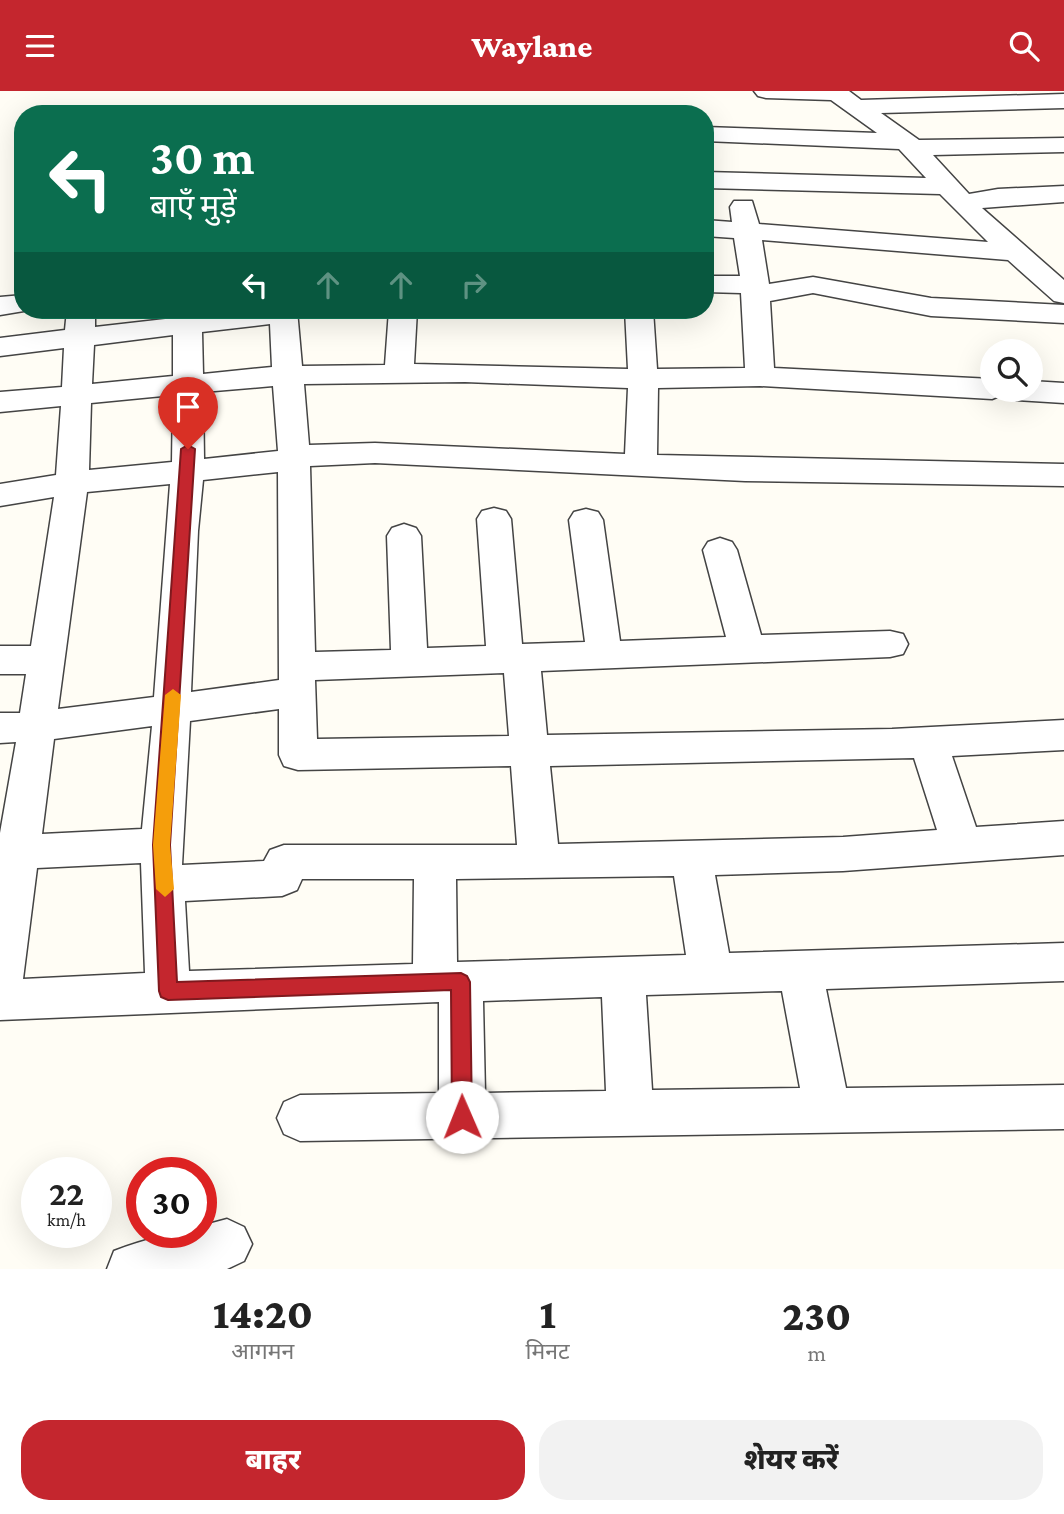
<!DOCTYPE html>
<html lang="hi">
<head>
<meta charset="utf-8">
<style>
  :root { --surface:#fff; --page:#f2f2f2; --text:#222; --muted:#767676; --accent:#c4262e }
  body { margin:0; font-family:"Crimson Pro","Noto Sans Devanagari",serif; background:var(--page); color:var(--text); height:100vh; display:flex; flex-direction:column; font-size:26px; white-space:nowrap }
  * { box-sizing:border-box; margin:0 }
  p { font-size:23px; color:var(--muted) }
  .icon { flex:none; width:38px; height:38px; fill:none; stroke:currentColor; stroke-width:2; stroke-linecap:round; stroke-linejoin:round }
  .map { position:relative; height:1178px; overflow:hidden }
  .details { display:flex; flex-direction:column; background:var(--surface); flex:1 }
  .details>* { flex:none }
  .guide { position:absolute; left:14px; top:14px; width:700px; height:214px; border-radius:28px; box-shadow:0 7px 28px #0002; background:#0b6e4f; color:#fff; overflow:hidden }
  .fabs { position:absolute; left:980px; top:248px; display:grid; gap:14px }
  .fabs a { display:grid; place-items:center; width:63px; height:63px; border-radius:50%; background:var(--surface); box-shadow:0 7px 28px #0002; font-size:35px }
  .speed { position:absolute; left:21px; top:1066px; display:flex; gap:14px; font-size:35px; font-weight:700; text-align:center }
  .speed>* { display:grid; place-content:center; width:91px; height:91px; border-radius:50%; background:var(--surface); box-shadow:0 7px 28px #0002; line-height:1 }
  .speed small { font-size:18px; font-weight:400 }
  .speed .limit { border:10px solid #d22; background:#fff; color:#111 }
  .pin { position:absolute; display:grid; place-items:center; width:60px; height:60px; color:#fff; margin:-72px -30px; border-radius:50% 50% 50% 0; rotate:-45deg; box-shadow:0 0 7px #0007 }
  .pin .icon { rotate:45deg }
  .me { position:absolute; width:77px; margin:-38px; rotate:359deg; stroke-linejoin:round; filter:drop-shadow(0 0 5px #0008) }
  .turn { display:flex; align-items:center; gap:24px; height:147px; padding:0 21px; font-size:32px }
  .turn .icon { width:91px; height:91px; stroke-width:2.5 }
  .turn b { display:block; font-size:49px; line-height:60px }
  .lanes { display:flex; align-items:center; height:66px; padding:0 21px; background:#0003; justify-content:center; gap:35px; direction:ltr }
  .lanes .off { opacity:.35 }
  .eta { display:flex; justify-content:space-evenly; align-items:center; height:119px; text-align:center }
  .eta b { font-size:42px; font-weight:800; line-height:49px }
  .button { display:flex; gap:14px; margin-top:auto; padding:14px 21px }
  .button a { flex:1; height:80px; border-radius:28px; background:var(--accent); color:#fff; font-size:28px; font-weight:800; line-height:80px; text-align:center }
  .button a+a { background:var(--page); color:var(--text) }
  header { display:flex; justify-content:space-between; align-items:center; height:91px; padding:0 21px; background:var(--accent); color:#fff; font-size:32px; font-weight:800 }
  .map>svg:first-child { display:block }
</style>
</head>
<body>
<header><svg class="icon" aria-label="menu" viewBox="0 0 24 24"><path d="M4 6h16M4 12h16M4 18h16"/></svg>Waylane<svg class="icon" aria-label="search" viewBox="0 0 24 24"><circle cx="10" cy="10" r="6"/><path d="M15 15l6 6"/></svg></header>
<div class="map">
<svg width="1064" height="1178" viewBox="0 0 1064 1178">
  <rect width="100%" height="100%" fill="#fffdf5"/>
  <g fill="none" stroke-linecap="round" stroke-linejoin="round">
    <!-- minor casing -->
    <g stroke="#444" stroke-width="3">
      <path id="minor" d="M754 0H849L861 9 1064 3V17L881 22 919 49 1064 47V61L933 64 969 103 998 98 1064 95V111L982 117 1064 189V212L1054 210 1008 169 762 149 769 193 813 186 931 207 1064 214V232L931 225 813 202 770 210 774 277 992 288V299H1031V290L1064 292V312L1016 309 1004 303 992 308 760 295 658 297 657 364 1064 373V395L745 390 375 372 310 375 315 561 391 559 387 445 392 437 404 433 416 437 421 445 427 557 486 555 477 428 482 420 494 417 506 420 511 428 522 553 585 551 569 429 574 421 586 418 598 421 603 429 620 550 726 546 703 459 708 451 720 447 732 451 737 459 761 544 890 540 903 543 908 553 903 563 890 566 541 580 547 644 892 638 1064 629V659L952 665 976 736 1064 730V764L843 780 715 784 729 862 1064 852V890L826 898 846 997 1064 994V1038L300 1050 284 1043 277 1027 284 1011 300 1004 439 1002V911L0 929V742L16 651 0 652V622H20L26 583H0V555H31L54 406 0 415V393L56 384 61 315 0 321V301L62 296 64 257 0 265V247L65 239 67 219H95V236L174 227V219H202V224L245 219H297L302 275 385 274 389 219H417L414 273 628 278 625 219H653L657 278 745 277 741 202 705 201V185H740L734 147 705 145V129L732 131 730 116 734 110H752L759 133 988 151 940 103 705 97V81L926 87 899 58 705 50V36L877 42 831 9 766 7 758 5ZM270 233 272 276 203 283 202 241ZM173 244V285L92 293 94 254ZM465 291 628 297 625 363 375 352 309 354 304 293ZM273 295 278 360 204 368 203 301ZM173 304 172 371 89 379 91 312ZM278 381 279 589 191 601 198 440 203 389ZM170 393 154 606 58 618 87 401ZM504 582 509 645 317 648 315 589ZM279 618V664L284 675 298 679 511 675 517 754H284L270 759 264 770 182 774 190 630ZM152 635 142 738 42 743 54 648ZM914 667 937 739 843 746 558 753 550 675ZM141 772 145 882 23 888 37 777ZM674 785 686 864 457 871 456 788ZM302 788H414L413 873 189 880 185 810 282 805 297 799ZM782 900 800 997 652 999 646 904ZM602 906 606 1000 485 1002 483 910Z
        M23 204V219H30L0 224V206Z
        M227 1128 244 1136 252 1153 244 1170 227 1178H107L114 1160C142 1149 171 1141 201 1141V1135Z"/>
    </g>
    <!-- minor -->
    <use href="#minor" fill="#fff" fill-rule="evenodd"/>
  </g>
  <!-- route -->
  <path fill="#c4262e" stroke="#7f191e" stroke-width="2" d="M188 354 195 358 170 754 177 891 461 882 467 885 470 891 472 1026 469 1033 462 1036 455 1033 452 1026 451 899 168 909 161 906 159 900 153 754 181 358Z"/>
  <!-- slow -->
  <path fill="#f59e0b" d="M173 598 181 604 170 754 174 798 165 806 156 798 153 754 165 604Z"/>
</svg>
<div class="fabs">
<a><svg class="icon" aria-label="search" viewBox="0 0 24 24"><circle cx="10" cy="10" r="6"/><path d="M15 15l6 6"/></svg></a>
</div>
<div class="speed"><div>22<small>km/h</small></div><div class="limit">30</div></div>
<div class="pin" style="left:188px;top:358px;background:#d93025"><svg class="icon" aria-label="arrive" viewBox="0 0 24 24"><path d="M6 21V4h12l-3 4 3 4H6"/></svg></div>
<svg class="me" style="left:462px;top:1026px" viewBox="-20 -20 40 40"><circle r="19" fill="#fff"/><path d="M0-13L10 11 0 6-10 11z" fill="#c4262e"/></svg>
<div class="guide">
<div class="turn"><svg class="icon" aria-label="left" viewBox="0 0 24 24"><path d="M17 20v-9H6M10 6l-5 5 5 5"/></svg><div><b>30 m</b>बाएँ मुड़ें</div></div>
<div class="lanes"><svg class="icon" aria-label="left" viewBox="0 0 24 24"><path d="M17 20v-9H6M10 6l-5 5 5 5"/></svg><svg class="icon off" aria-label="ahead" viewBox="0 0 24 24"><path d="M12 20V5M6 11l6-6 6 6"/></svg><svg class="icon off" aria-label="ahead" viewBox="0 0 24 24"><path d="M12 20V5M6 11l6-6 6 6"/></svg><svg class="icon off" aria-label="right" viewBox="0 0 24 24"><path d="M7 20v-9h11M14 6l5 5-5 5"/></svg></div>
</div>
</div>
<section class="details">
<div class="eta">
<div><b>14:20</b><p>आगमन</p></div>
<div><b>1</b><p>मिनट</p></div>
<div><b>230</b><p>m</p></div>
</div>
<div class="button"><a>बाहर</a><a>शेयर करें</a></div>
</section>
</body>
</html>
